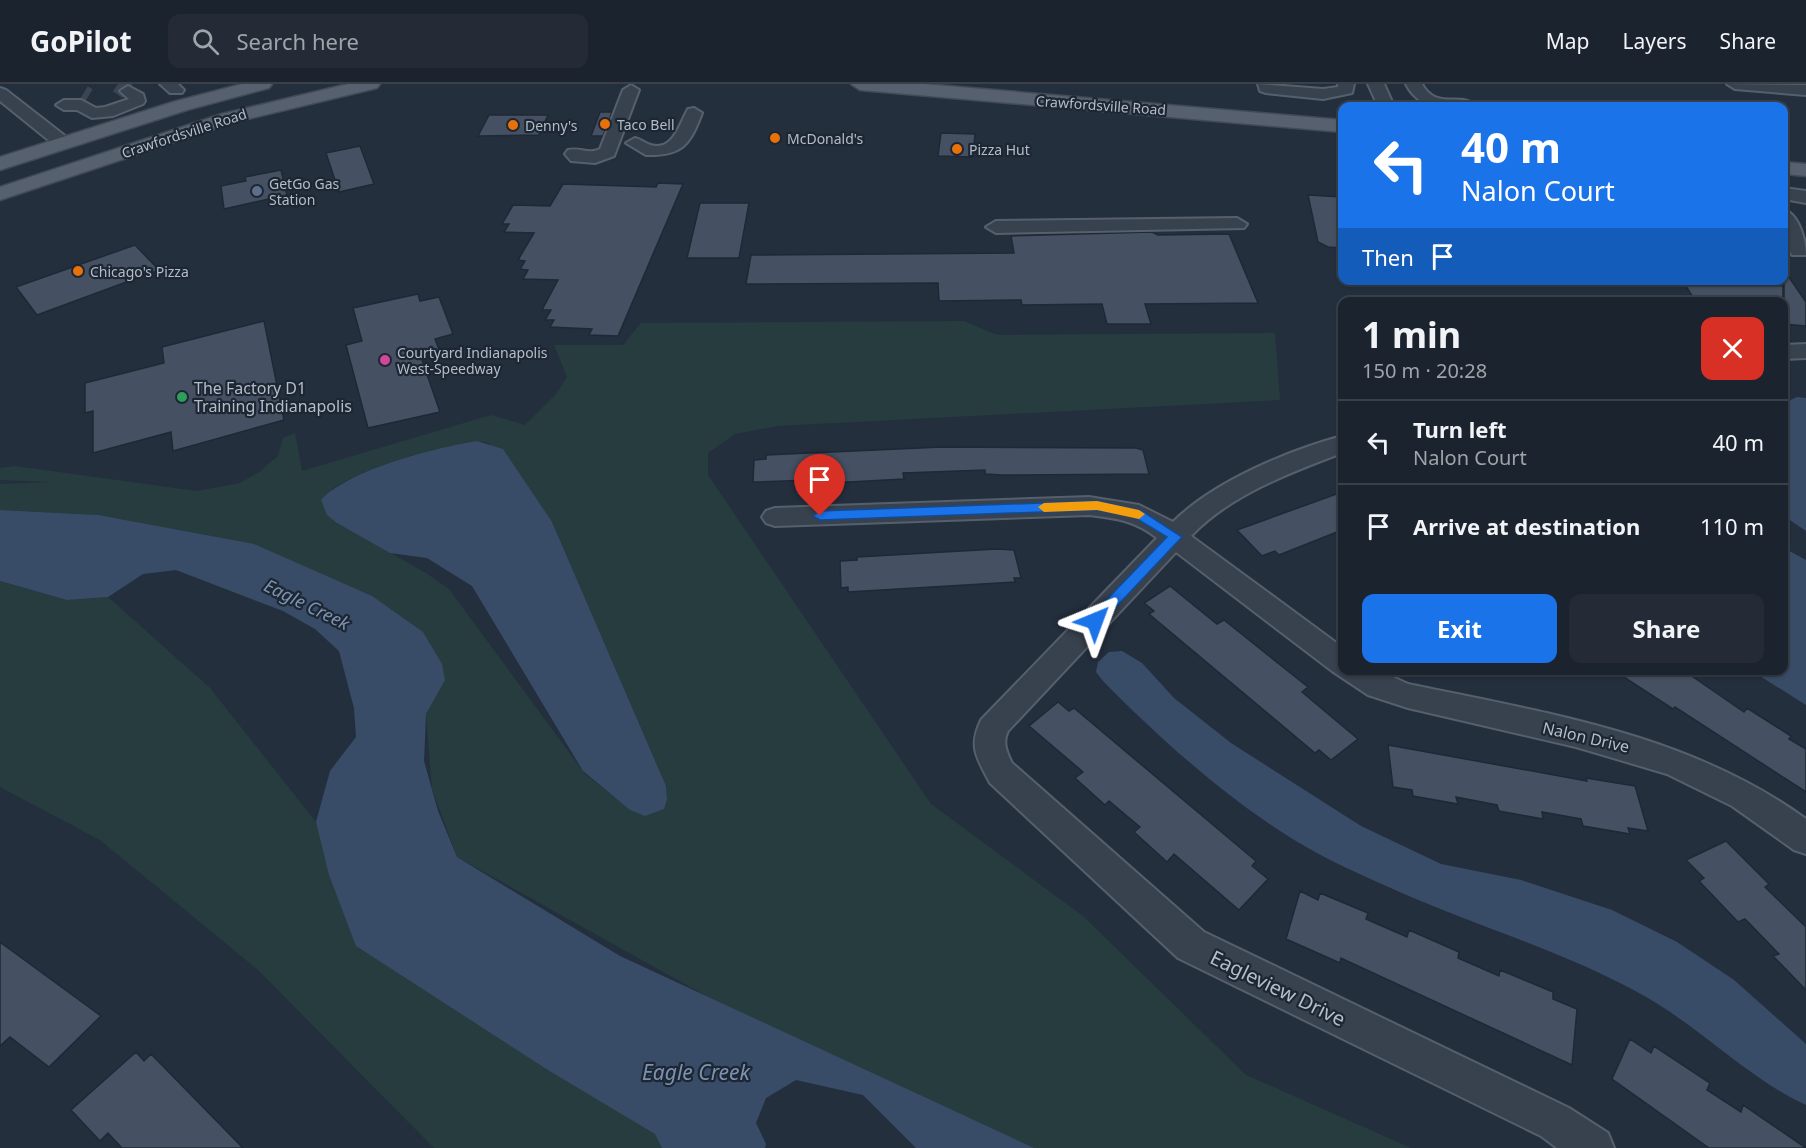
<!DOCTYPE html>
<html lang="en">
<head>
<meta charset="utf-8">
<style>
  :root { --surface:#1b232e; --page:#242b36; --text:#f1f3f6; --muted:#a0a4aa; --line:#39404a; --accent:#1a73e8 }
  body { margin:0; font-family:"Noto Sans",sans-serif; background:var(--page); color:var(--text); height:100vh; display:flex; flex-direction:column; font-size:22px; white-space:nowrap }
  * { box-sizing:border-box; margin:0 }
  p { font-size:20px; color:var(--muted) }
  .icon { flex:none; width:33px; height:33px; fill:none; stroke:currentColor; stroke-width:2; stroke-linecap:round; stroke-linejoin:round }
  .map { position:relative; flex:1; overflow:hidden }
  .details { position:absolute; left:1338px; top:213px; width:450px; height:378px; display:flex; flex-direction:column; background:var(--surface); border-radius:12px; box-shadow:0 2px 4px #0004,0 0 0 2px var(--line) }
  .details>* { flex:none }
  .banner { position:absolute; left:1338px; top:18px; width:450px; height:183px; border-radius:12px; box-shadow:0 2px 4px #0004,0 0 0 2px var(--line); background:#1a73e8; color:#fff; overflow:hidden }
  .pin { position:absolute; display:grid; place-items:center; width:51px; height:51px; color:#fff; margin:-62px -26px; border-radius:50% 50% 50% 0; rotate:-45deg; box-shadow:0 0 6px #0007 }
  .pin .icon { rotate:45deg }
  .me { position:absolute; width:66px; margin:-33px; rotate:44deg; stroke-linejoin:round; filter:drop-shadow(0 0 4px #0008) }
  .turn { display:flex; align-items:center; gap:21px; height:126px; padding:0 24px; font-size:27px }
  .turn .icon { width:78px; height:78px; stroke-width:2.5 }
  .turn b { display:block; font-size:42px; line-height:51px }
  .then { display:flex; align-items:center; height:57px; padding:0 24px; background:#0003; gap:12px; font-size:22px }
  .round { display:grid; place-items:center; flex:none; width:63px; height:63px; border-radius:12px; background:var(--page) }
  .head { display:flex; align-items:center; justify-content:space-between; height:102px; padding:0 24px }
  h1 { font-size:36px; font-weight:700; line-height:45px }
  .primary-button { display:flex; gap:12px; margin-top:auto; padding:12px 24px }
  .primary-button a { flex:1; height:69px; border-radius:12px; background:var(--accent); color:#fff; font-size:24px; font-weight:700; line-height:69px; text-align:center }
  .primary-button a+a { background:var(--page); color:var(--text) }
  ul { padding:0; list-style:none }
  li { display:flex; align-items:center; gap:18px; height:84px; padding:0 24px; border-top:2px solid var(--line) }
  li div { flex:1 }
  li b { display:block; font-size:22px }
  li em { font-style:normal }
  header { display:flex; align-items:center; gap:36px; box-sizing:border-box; height:84px; padding:0 30px; background:var(--surface); border-bottom:2px solid var(--line) }
  header strong { font-size:28px }
  nav { display:flex; gap:33px; margin-inline-start:auto; font-size:21px }
  .search { width:420px; height:54px; background:var(--page); display:flex; align-items:center; gap:15px; box-sizing:border-box; padding:0 21px; border-radius:12px; color:var(--muted); font-size:22px }
  .map>svg:first-child { display:block }
</style>
</head>
<body>
<header>
<strong>GoPilot</strong>
<div class="search"><svg class="icon" aria-label="search" viewBox="0 0 24 24"><circle cx="10" cy="10" r="6"/><path d="M15 15l6 6"/></svg>Search here</div>
<nav><a>Map</a><a>Layers</a><a>Share</a></nav>
</header>
<div class="map">
<svg width="1806" height="1064" viewBox="0 0 1806 1064">
  <rect width="100%" height="100%" fill="#242f3e"/>
  <!-- green -->
  <path fill="#263c3f" fill-rule="evenodd" d="M964 237 997 251 1275 249 1280 316 778 342 735 350 708 369V391L931 720 1083 832 1246 991 1411 1064H1016L904 1004 712 915 457 773 432 705 426 630 442 580 98 431 0 426V400L51 398 0 396V384L15 382 197 407 240 399 258 389 278 372 283 354 295 349 302 387 491 331 525 341 556 310 567 293 554 261H623L641 239ZM478 357 489 359 552 438 666 702 667 715 631 726 585 690 449 505 426 489 337 439 332 405C374 380 429 365 478 357Z
    M0 497 67 516 108 513 210 604 316 738 356 862 664 1055 668 1064H434L258 886 100 756 0 703Z"/>
  <!-- water -->
  <path fill="#394c67" d="M1797 313 1806 314V447L1784 432V319Z
    M477 357 503 365 552 438 666 702 667 715 664 725 645 732 630 726 583 687 472 502 427 474 390 469 337 439 327 431 321 416C350 385 434 364 477 357Z
    M0 426 98 431 254 460 372 512 423 548 442 580 445 596 426 630 424 677 438 727 457 773 620 872 1034 1064H916L863 1011 796 996 766 1014 756 1039 766 1060 765 1064H662L655 1050 548 986 356 862 329 791 316 738 330 687 356 653 354 624 339 567 315 545 283 527 176 486 143 490 108 513 67 516 0 497Z
    M1784 464 1806 476V621L1752 587 1784 586Z
    M1122 567 1142 579 1174 614 1231 659 1361 742 1441 780 1521 796 1612 826 1677 858 1734 896 1806 960V1021C1748 994 1703 946 1648 914 1568 868 1477 843 1393 805 1359 790 1323 774 1291 754 1224 712 1158 653 1103 597L1096 588 1098 578 1109 568Z"/>
  <!-- building -->
  <path fill="#455162" stroke="#1f2835" stroke-width="1.5" d="M600 28H612L603 52H591Z
    M489 31H548L539 51 478 52Z
    M941 49 975 50 973 73 938 72Z
    M360 62 374 100 339 108 326 69Z
    M281 86 287 111 224 125 221 102 246 97 245 93Z
    M658 99 683 100 618 252 589 251 592 245 550 243 554 236H545L551 226H542L558 196 523 195 528 186 520 185 525 177 518 176 534 149 504 148 509 140H502L513 121 550 122 563 100 656 103Z
    M1308 111 1342 113V164L1328 163 1318 158Z
    M700 119H749L739 174H687Z
    M1152 148 1158 151 1229 150 1258 219 1145 220 1151 240H1107L1102 220 1022 221 1021 216 939 217 938 199 746 200 751 171 1014 169 1011 152Z
    M135 161 159 186 37 231 16 203Z
    M1784 186 1806 218V242L1784 240Z
    M1682 196 1783 202V218H1696Z
    M418 210 420 217 439 213 453 250 435 255 440 268 421 273 440 328 368 344 346 261 362 257 353 224Z
    M264 237 284 336 173 367 171 348 93 369V327L85 329V299L164 279 162 263Z
    M942 363 1136 364 1143 366 1149 390 1002 391 985 390V386L903 389 904 395 812 400V396L753 398 754 376 766 375V371Z
    M1342 408V446L1279 471 1275 467 1262 472 1237 446Z
    M997 465 1014 466 1021 494H1014L1015 498 848 508V503L841 504 840 477 857 476V473Z
    M1170 502 1217 540 1224 536 1279 580 1308 603 1302 608 1358 655 1331 676 1319 666 1315 669 1149 530 1154 527 1144 519Z
    M1613 586H1683L1744 628 1747 624 1791 652 1789 655 1806 665V708L1675 623 1673 625Z
    M1058 618 1069 627 1074 624 1256 777 1252 782 1268 795 1239 826 1174 770 1167 778 1134 748 1140 743 1109 717 1105 721 1075 694 1083 688 1029 642Z
    M1388 661 1587 697 1586 694 1635 702 1648 747 1628 744 1630 750 1583 742 1581 735 1542 728 1543 735 1499 727 1497 721 1456 713 1458 720 1413 712 1412 706 1393 703Z
    M1726 757 1769 800 1765 803 1806 843V906L1773 872 1779 870 1745 835 1738 838 1699 797 1704 794 1686 776Z
    M1300 807 1318 816 1320 809 1368 829 1366 835 1407 853 1409 846 1459 868 1458 874 1499 892 1500 886 1553 908V915L1577 925 1572 981 1341 874 1340 879 1286 855Z
    M0 858 101 932 49 983 10 953 0 962Z
    M1630 955 1651 969 1654 962 1710 999 1707 1006 1741 1028 1743 1021 1806 1064H1709L1612 995Z
    M136 968 144 977 151 970 243 1064H122L108 1049 100 1057 71 1026Z"/>
  <g fill="none" stroke-linecap="round" stroke-linejoin="round">
    <!-- minor-tunnel -->
    <path stroke="#3a4453" stroke-width="18" stroke-dasharray="18 9" stroke-linecap="butt" d="M118 0 128 7
      M83 10 88 13"/>
    <!-- minor casing -->
    <g stroke="#565f6c" stroke-width="4">
      <path id="minor" d="M160 0H178L184 6 182 9H170Z
        M1258 0 1323 5 1338 3V0H1354L1352 9 1323 15 1266 9 1260 7Z
        M1368 0H1384L1394 22H1378Z
        M1406 0H1422C1436 27 1462 7 1476 22 1449 25 1420 28 1406 0Z
        M1727 0 1806 1V11L1735 5Z
        M631 1 639 6 614 72 595 79 571 77 565 70 568 66C580 63 588 71 600 65L623 6Z
        M128 2 143 10 145 17 143 20 113 32 92 34 77 26H64L56 21 64 16H81L96 24 105 23 129 15 120 7Z
        M0 4 6 6 69 55 72 59 69 63H57L0 17Z
        M694 24 702 29C690 61 682 72 646 71L626 59 635 54C640 55 643 58 648 60 673 70 679 40 688 25Z
        M1784 104 1806 107V119L1784 115Z
        M1784 126C1799 130 1806 157 1806 171H1792C1783 157 1782 142 1784 126Z
        M1237 134 1247 140 1244 144 996 149 986 143 996 137Z
        M1806 260V274L1784 275V261Z
        M1342 352V369C1290 389 1231 410 1191 452L1342 563V586H1378L1408 600C1546 629 1689 650 1806 735V770L1794 766 1732 722 1667 690 1576 663 1408 624 1368 611 1332 587 1176 468 1008 647C1002 658 1007 669 1012 679L1204 848 1569 1024 1608 1049 1614 1064H1557L1541 1052 1178 874 990 699C977 674 968 663 981 636L1157 454C1136 437 1116 434 1089 431L775 442 766 439 762 433 766 427 775 424 1089 413 1139 421 1173 438C1213 398 1287 367 1342 352Z"/>
    </g>
    <!-- major casing -->
    <g stroke="#414a57" stroke-width="3">
      <path id="major" d="M242 0H272L269 4 187 26 0 86V73L173 18Z
        M348 0H380L377 4 235 38 0 116V103L222 30Z
        M851 0H924L1342 36V48L860 6Z
        M1784 78 1806 80V92L1784 90Z"/>
    </g>
    <!-- minor -->
    <use href="#minor" fill="#38414e" fill-rule="evenodd"/>
    <!-- major -->
    <use href="#major" fill="#56606e" fill-rule="evenodd"/>
  </g>
  <!-- route -->
  <path fill="#1a73e8" stroke="#114b97" stroke-width="1.5" d="M1097 417 1142 427 1182 453 1099 541 1095 542 1088 537 1090 533 1167 453 1134 433 1097 426 820 436 813 432 820 427Z"/>
  <!-- slow -->
  <path fill="#f59e0b" d="M1097 417 1139 426 1145 430 1139 435 1097 426 1044 428 1038 423 1044 419Z"/>
  <!-- markers -->
  <g fill="#e8710a" stroke="#1d2633" stroke-width="2">
    <circle cx="605" cy="40" r="6"/>
    <circle cx="513" cy="41" r="6"/>
    <circle cx="775" cy="54" r="6"/>
    <circle cx="957" cy="65" r="6"/>
    <circle cx="78" cy="187" r="6"/>
  </g>
  <circle fill="#5c6f8a" stroke="#1d2633" stroke-width="2" cx="257" cy="107" r="6"/>
  <circle fill="#d1479c" stroke="#1d2633" stroke-width="2" cx="385" cy="276" r="6"/>
  <circle fill="#2e9e5b" stroke="#1d2633" stroke-width="2" cx="182" cy="313" r="6"/>
  <g text-anchor="middle" dominant-baseline="central" stroke-width="4.5" stroke-linejoin="round" paint-order="stroke">
    <!-- far-street labels -->
    <g font-size="14" fill="#b4bcc9" stroke="#1d2633">
      <text transform="translate(1101 21) rotate(4)">Crawfordsville Road</text>
      <text transform="translate(184 49) rotate(-18)">Crawfordsville Road</text>
    </g>
    <!-- far-poi labels -->
    <g font-size="14" fill="#b4bcc9" stroke="#1d2633" text-anchor="start">
      <text x="617" y="40">Taco Bell</text>
      <text x="525" y="41">Denny's</text>
      <text x="787" y="54">McDonald's</text>
      <text x="969" y="65">Pizza Hut</text>
      <text x="269" y="99">GetGo Gas<tspan x="269" dy="16">Station</tspan></text>
      <text x="90" y="187">Chicago's Pizza</text>
      <text x="397" y="268">Courtyard Indianapolis<tspan x="397" dy="16">West-Speedway</tspan></text>
    </g>
    <!-- poi labels -->
    <g font-size="16" fill="#b4bcc9" stroke="#1d2633" text-anchor="start">
      <text x="194" y="304">The Factory D1<tspan x="194" dy="18">Training Indianapolis</tspan></text>
    </g>
    <!-- street labels -->
    <g font-size="16" fill="#b4bcc9" stroke="#1d2633">
      <text transform="translate(1586 653) rotate(13)">Nalon Drive</text>
    </g>
    <!-- water labels -->
    <g font-size="18" font-style="italic" fill="#7c92b1" stroke="#1d2633">
      <text transform="translate(307 520) rotate(26)">Eagle Creek</text>
    </g>
    <!-- near-street labels -->
    <g font-size="20" fill="#b4bcc9" stroke="#1d2633">
      <text transform="translate(1278 904) rotate(26)">Eagleview Drive</text>
    </g>
    <!-- near-water labels -->
    <g font-size="21" font-style="italic" fill="#7c92b1" stroke="#1d2633">
      <text x="696" y="988">Eagle Creek</text>
    </g>
  </g>
</svg>
<div class="pin" style="left:820px;top:432px;background:#d93025"><svg class="icon" aria-label="arrive" viewBox="0 0 24 24"><path d="M6 21V4h12l-3 4 3 4H6"/></svg></div>
<svg class="me" style="left:1095px;top:537px" viewBox="-20 -20 40 40"><path d="M0-17L14 15 0 8-14 15z" fill="#1a73e8" stroke="#fff" stroke-width="4"/></svg>
<div class="banner">
<div class="turn"><svg class="icon" aria-label="left" viewBox="0 0 24 24"><path d="M17 20v-9H6M10 6l-5 5 5 5"/></svg><div><b>40 m</b>Nalon Court</div></div>
<div class="then">Then<svg class="icon" aria-label="arrive" viewBox="0 0 24 24"><path d="M6 21V4h12l-3 4 3 4H6"/></svg></div>
</div>
<section class="details">
<div class="head"><div><h1>1 min</h1><p>150 m · 20:28</p></div><a class="round" style="background:#d93025;color:#fff"><svg class="icon" aria-label="close" viewBox="0 0 24 24"><path d="M6 6l12 12M18 6L6 18"/></svg></a></div>
<ul>
<li><svg class="icon" aria-label="left" viewBox="0 0 24 24"><path d="M17 20v-9H6M10 6l-5 5 5 5"/></svg><div><b>Turn left</b><p>Nalon Court</p></div><em>40 m</em></li>
<li><svg class="icon" aria-label="arrive" viewBox="0 0 24 24"><path d="M6 21V4h12l-3 4 3 4H6"/></svg><div><b>Arrive at destination</b></div><em>110 m</em></li>
</ul>
<div class="primary-button"><a>Exit</a><a>Share</a></div>
</section>
</div>
</body>
</html>
